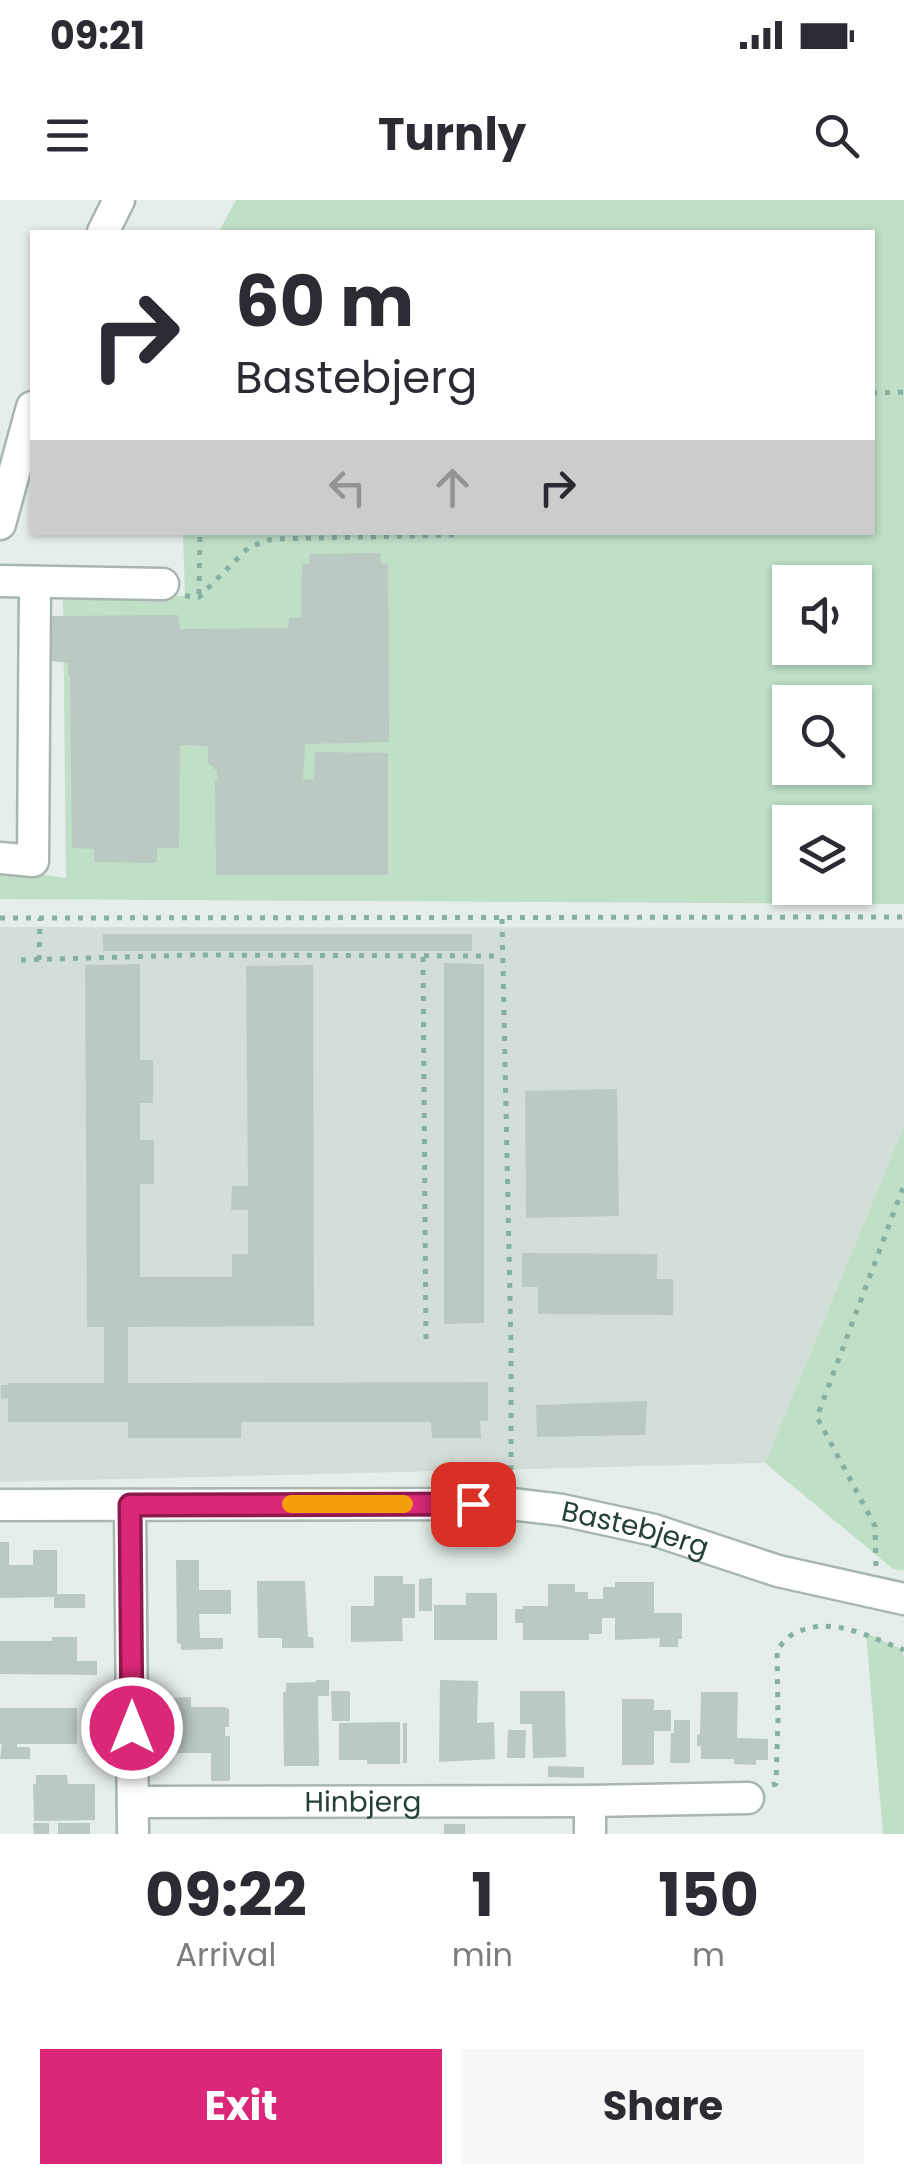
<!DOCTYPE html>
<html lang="en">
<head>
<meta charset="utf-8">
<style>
  :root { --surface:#fff; --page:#f7f7f7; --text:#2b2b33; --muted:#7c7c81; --accent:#db2777 }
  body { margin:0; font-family:Poppins,sans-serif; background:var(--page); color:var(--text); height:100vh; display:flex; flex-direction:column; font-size:38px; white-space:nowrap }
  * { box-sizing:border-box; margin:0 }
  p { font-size:32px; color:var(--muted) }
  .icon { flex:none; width:55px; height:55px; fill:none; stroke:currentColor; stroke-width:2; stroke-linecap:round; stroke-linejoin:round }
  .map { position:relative; height:1634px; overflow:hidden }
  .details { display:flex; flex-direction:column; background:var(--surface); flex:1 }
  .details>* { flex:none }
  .guide { position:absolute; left:30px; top:30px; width:845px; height:305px; border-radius:0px; box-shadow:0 2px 8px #0004; background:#fff; color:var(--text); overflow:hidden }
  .buttons { position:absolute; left:772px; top:365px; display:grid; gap:20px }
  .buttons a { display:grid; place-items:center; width:100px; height:100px; border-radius:0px; background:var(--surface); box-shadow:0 2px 8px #0004; font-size:50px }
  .pin { position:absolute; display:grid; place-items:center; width:85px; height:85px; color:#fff; margin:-42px; border-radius:20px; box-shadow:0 5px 15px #0006 }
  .me { position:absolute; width:110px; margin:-55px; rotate:0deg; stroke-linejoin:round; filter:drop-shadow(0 0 8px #0008) }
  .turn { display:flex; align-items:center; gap:35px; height:210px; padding:0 40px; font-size:45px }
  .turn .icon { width:130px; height:130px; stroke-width:2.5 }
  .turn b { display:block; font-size:70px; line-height:85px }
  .lanes { display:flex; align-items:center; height:95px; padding:0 40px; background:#0003; justify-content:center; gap:50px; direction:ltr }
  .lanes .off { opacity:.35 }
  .eta { display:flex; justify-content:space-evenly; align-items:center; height:170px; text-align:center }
  .eta b { font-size:60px; font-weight:700; line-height:70px }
  .primary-button { display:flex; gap:20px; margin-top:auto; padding:20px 40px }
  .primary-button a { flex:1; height:115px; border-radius:0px; background:var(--accent); color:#fff; font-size:40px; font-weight:700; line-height:115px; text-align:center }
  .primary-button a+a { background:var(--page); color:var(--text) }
  .status { display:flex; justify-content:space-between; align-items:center; height:70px; padding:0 50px; background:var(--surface); direction:ltr }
  .status svg { height:28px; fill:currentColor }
  header { display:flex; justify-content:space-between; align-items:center; height:130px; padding:0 40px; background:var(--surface); font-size:45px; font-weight:700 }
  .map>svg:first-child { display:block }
</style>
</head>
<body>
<div class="status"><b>09:21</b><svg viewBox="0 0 49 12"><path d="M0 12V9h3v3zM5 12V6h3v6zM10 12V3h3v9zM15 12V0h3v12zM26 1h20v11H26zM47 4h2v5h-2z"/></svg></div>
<header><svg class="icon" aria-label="menu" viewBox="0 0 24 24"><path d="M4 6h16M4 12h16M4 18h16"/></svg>Turnly<svg class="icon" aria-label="search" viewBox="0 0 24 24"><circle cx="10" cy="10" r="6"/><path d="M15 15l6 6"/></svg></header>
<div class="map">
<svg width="904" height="1634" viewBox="0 0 904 1634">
  <rect width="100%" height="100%" fill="#e5eeea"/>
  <!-- built -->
  <path fill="#d4ded9" d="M0 727 904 728V926L765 1263 0 1282Z"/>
  <!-- green -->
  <path fill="#bfdfc7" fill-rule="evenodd" d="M236 0H904V704L0 699V668L66 678 63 395 185 396 183 333 872 332V32H219ZM790 382H855V448H790ZM790 502H855V568H790ZM790 622H855V688H790Z
    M904 926V1370L893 1369 765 1263Z
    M866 1433 901 1449 904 1458V1634H883Z"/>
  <!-- building -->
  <path fill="#bbc9c3" d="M380 353 381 363 388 364 389 542 305 544 303 580 314 579 315 552 388 553V675H216L215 580H217V571L208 563V546L180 545 179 648H157V661L155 663 94 662V649L72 648 70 475 68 474V463L52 461V416L178 415 180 429 288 428 289 418H301L302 364H309L310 354Z
    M103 734H472V751H103Z
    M444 763 484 764V1123L444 1124Z
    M140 764V860H153V903H140V940H154V984H140V1077H232V1054H248V1010H231L232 986H248L246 766 313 765 314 1126 128 1127V1183L488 1182V1221H480L481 1238H432L431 1222H241V1238H128V1222H8V1198L1 1199V1185H8V1183H104V1127H87L85 765Z
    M617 889 619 1016 526 1018 525 891Z
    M522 1053 657 1054V1079H673V1115L538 1114V1087H522Z
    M647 1201 645 1235 537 1237 536 1205Z
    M0 1342H9V1365H33V1350H57V1394H85V1408H54V1397L0 1398Z
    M176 1360H199V1390H231V1414H199L200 1438H223V1449L181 1450V1444L177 1443Z
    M374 1376H403V1384H415V1418H402L403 1441 351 1442V1406H374Z
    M432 1378V1411H419V1379Z
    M257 1381H305L308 1437H313L314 1448H282V1438H258Z
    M615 1382H654V1413H682V1439H678V1447H659L660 1438 615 1440V1418H602V1434H589V1440H523V1423H515V1409H523V1406H548V1384H575V1392H588V1399H603V1387H615Z
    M466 1393H497V1440H434V1405H466Z
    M52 1437H77V1461H97V1475L0 1474V1441H52Z
    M316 1480H329V1496H318L319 1566H284L283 1492H286V1483L316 1482Z
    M440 1480 478 1481 477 1523 494 1522 495 1559 439 1562Z
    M331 1491H350V1521H332Z
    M520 1491H565L566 1557 533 1558 532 1524H520Z
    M701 1492H738L737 1538 768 1539V1560H756V1565L734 1564V1559H701V1546H697V1535L700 1534Z
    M191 1497V1507H225L229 1509V1527H225V1536H230V1581H211V1553H170V1498Z
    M622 1499H654V1510H671V1531H654V1565H622Z
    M0 1508H77V1544H17V1547H30V1559H0L2 1544H0Z
    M674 1520H690V1563H670L671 1533H674Z
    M400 1522V1564H367V1560H339V1523Z
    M403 1523H407V1563H403Z
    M508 1530H526L525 1558H507Z
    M548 1566 584 1567V1578L548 1577Z
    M36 1575H67L68 1584H95V1620L34 1621 33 1584H36Z
    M33 1623H49V1634H34Z
    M58 1623H90V1634H58Z
    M444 1624H465V1634H444Z"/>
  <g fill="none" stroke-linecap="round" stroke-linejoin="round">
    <!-- minor casing -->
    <g stroke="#a7b6b1" stroke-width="35">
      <g id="minor">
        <path d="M103 32 119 0"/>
        <path d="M0 324 32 207"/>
        <path d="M0 381 163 384"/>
        <path d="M0 658 33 661 35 383"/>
        <path id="s1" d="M0 1305 511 1304 562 1310 654 1330 778 1371 904 1399"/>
        <path d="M130 1305 133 1634"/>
        <path d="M590 1601V1634"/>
        <path id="s2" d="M133 1602 590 1601 748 1598"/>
      </g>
    </g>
    <!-- path -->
    <path stroke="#86b1a2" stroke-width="5" stroke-dasharray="5 8" stroke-linecap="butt" d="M872 193 904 192
      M199 394 200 332
      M185 396 199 397 249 347 272 339 460 335
      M0 718 904 717
      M502 719 511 1145V1276
      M423 757 426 1145
      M21 760 192 755 502 756
      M39 760 40 718
      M876 1366 875 1326 817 1217 904 985
      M772 1585 776 1584 778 1519 777 1450C782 1444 788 1436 795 1433 832 1415 869 1437 904 1450"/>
    <!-- minor -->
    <use href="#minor" stroke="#fff" stroke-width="30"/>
  </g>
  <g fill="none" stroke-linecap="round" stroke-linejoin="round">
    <!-- route casing -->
    <g stroke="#8e194d" stroke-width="25">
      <path id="route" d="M132 1528 130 1305 473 1304"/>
    </g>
    <!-- route -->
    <use href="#route" stroke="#db2777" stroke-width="18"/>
    <!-- slow -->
    <path stroke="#f59e0b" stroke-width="18" d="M291 1304H404"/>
  </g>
  <g text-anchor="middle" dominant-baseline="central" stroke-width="10" stroke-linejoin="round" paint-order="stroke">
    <!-- street labels -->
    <g font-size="28" fill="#244038" stroke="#f6faf8">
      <text stroke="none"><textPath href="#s1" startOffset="638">Bastebjerg</textPath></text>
      <text stroke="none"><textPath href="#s2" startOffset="230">Hinbjerg</textPath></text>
    </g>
  </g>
</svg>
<div class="buttons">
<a><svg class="icon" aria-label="sound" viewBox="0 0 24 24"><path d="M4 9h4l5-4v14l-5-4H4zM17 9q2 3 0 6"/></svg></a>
<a><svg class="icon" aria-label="search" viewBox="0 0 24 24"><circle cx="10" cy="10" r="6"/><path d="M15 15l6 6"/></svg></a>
<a><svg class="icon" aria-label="layers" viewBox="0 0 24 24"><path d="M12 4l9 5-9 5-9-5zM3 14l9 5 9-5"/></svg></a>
</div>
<div class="pin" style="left:473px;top:1304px;background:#d93025"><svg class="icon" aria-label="arrive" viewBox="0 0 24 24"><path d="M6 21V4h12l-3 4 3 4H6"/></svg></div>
<svg class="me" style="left:132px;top:1528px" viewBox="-20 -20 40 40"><circle r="17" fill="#db2777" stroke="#fff" stroke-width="3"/><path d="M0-11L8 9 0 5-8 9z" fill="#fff"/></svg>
<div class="guide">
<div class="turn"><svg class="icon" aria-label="right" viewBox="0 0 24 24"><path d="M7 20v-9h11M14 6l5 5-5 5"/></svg><div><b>60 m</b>Bastebjerg</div></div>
<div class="lanes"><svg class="icon off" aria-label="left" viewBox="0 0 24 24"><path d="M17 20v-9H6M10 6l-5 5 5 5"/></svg><svg class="icon off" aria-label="ahead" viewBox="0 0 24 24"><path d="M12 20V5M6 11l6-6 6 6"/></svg><svg class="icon" aria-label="right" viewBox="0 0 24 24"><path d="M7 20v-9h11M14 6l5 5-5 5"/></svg></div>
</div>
</div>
<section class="details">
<div class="eta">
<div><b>09:22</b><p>Arrival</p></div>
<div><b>1</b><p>min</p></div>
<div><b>150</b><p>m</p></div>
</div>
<div class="primary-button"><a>Exit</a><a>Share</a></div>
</section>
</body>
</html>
